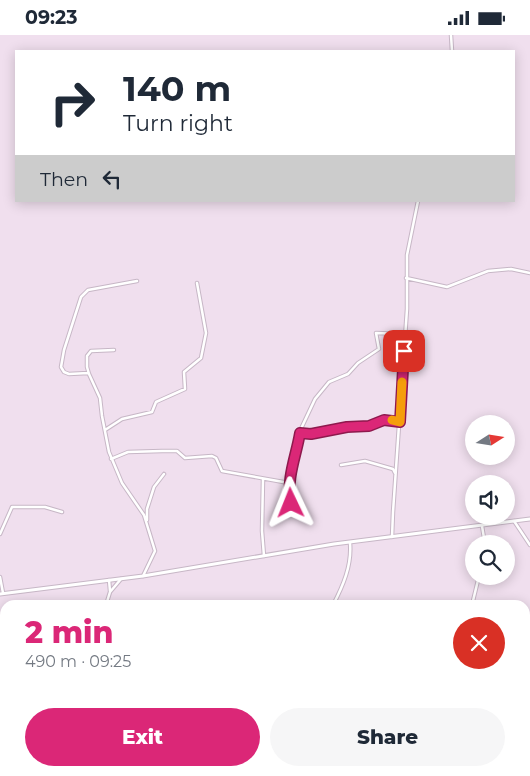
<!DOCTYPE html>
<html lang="en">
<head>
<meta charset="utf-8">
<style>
  :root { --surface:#fff; --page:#f6f6f7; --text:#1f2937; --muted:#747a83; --accent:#db2777 }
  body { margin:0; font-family:Montserrat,sans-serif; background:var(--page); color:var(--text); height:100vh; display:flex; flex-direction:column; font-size:19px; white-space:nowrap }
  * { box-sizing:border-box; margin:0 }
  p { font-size:16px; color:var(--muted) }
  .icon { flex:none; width:28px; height:28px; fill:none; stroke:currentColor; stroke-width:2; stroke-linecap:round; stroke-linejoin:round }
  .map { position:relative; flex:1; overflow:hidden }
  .details { position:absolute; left:0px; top:565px; width:530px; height:176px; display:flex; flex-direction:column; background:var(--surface); border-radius:15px 15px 0 0; box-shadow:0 2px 12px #0003 }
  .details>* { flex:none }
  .top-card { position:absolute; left:15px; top:15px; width:500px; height:152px; border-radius:0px; box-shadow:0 2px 12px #0003; background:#fff; color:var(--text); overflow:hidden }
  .needle { width:32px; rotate:78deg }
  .buttons { position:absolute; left:465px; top:380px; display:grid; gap:10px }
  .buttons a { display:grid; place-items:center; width:50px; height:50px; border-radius:50%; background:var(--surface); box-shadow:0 2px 12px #0003; font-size:25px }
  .pin { position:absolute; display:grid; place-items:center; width:42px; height:42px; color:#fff; margin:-21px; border-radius:10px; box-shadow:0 2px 8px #0006 }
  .me { position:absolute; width:55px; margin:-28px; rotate:358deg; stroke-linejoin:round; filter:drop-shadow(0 0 4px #0008) }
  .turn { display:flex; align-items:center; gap:18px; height:105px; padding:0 25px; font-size:22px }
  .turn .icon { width:65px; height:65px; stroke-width:2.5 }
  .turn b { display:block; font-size:35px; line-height:42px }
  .then { display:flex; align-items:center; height:48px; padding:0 25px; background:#0003; gap:10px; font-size:19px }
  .round { display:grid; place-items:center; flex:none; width:52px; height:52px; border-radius:26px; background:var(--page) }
  .headline { display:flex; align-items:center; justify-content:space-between; height:85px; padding:0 25px }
  h1 { font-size:30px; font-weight:800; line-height:38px; color:var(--accent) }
  .primary-button { display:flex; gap:10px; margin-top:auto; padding:10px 25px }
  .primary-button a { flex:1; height:58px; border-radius:30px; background:var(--accent); color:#fff; font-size:20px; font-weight:800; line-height:58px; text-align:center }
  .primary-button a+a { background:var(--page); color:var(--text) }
  .status { display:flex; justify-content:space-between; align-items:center; height:35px; padding:0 25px; background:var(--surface); direction:ltr }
  .status svg { height:14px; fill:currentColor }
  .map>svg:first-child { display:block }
</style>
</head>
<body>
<div class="status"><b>09:23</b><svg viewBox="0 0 49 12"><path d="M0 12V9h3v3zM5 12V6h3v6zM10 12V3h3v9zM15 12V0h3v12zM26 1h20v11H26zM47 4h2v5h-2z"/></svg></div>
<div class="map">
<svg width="530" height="741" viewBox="0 0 530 741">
  <rect width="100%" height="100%" fill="#f0dfee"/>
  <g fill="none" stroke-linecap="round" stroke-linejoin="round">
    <!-- minor casing -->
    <g stroke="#c7b7c6" stroke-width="4.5">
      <path id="minor" d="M451 0 452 16
        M406 243 447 252 488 236 511 234 530 238
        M114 315 91 316 87 321V332L89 339 100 363 102 381 109 417 122 448 144 480 155 516 143 541
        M88 338 69 339 64 337 61 332 64 315 81 262 88 255 137 246
        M105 395 122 384 152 377 156 367 185 354 184 337 201 323 206 298 197 248
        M299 398 311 399 347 392 369 391 384 385 400 387
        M111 424 128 417 162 416H177L185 423 212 421 216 423 222 436 289 448
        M341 430 365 426 393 434 395 438
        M263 444 262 496 264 521
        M295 478 289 458 291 433 297 415 299 398 315 364 329 347 348 339 358 328 379 314 376 298 402 299 404 302
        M147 485V474L154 452 164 439
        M514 486 530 510
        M482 491 485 509
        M0 499 12 472H45L62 477
        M392 502 393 477 407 274V220L418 166
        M0 542 3 558
        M109 545 110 556
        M106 570 110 557 121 544
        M333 570C343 551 352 530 350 508
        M472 570 479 541
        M0 650 5 646
        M0 673 5 669
        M525 688 530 684
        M525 711 530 719
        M187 736 188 741
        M318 736V741
        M443 736 444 741
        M502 736 508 741
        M273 741 277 736
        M493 741 502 736"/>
    </g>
    <!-- tertiary casing -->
    <g stroke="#c7b7c6" stroke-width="5">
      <path id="tertiary" d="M0 559 143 541 334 509 530 484"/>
    </g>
    <!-- minor -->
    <use href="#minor" stroke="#fff" stroke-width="2.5"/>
    <!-- tertiary -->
    <use href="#tertiary" stroke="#fff" stroke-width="3"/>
  </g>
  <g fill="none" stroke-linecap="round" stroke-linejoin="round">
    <!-- route casing -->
    <g stroke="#8e194d" stroke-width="12">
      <path id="route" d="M291 468C286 443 296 422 300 398L311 399 347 392 369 391 384 385 400 387 404 316"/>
    </g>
    <!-- route -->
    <use href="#route" stroke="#db2777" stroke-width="9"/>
    <!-- slow -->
    <path stroke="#f59e0b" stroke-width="9" d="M392 385 400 387 402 347"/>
  </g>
</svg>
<div class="buttons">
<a><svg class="needle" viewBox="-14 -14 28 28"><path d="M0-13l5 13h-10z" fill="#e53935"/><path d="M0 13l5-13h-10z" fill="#747a83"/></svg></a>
<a><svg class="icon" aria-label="sound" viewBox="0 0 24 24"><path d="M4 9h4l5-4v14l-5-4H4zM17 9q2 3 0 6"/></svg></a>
<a><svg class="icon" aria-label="search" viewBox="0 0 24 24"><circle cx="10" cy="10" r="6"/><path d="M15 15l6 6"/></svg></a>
</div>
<div class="pin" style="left:404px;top:316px;background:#d93025"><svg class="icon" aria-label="arrive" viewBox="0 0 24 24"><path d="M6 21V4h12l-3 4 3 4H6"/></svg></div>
<svg class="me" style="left:291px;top:468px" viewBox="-20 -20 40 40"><path d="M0-17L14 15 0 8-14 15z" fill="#db2777" stroke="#fff" stroke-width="4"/></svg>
<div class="top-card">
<div class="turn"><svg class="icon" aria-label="right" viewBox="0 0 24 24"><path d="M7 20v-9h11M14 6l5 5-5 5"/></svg><div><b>140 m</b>Turn right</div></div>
<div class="then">Then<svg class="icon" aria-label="left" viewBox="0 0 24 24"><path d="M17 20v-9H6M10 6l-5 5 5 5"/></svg></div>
</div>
<section class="details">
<div class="headline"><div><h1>2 min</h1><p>490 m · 09:25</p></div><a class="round" style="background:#d93025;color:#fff"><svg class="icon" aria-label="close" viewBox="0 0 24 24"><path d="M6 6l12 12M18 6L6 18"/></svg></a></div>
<div class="primary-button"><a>Exit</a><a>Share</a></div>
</section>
</div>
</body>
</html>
